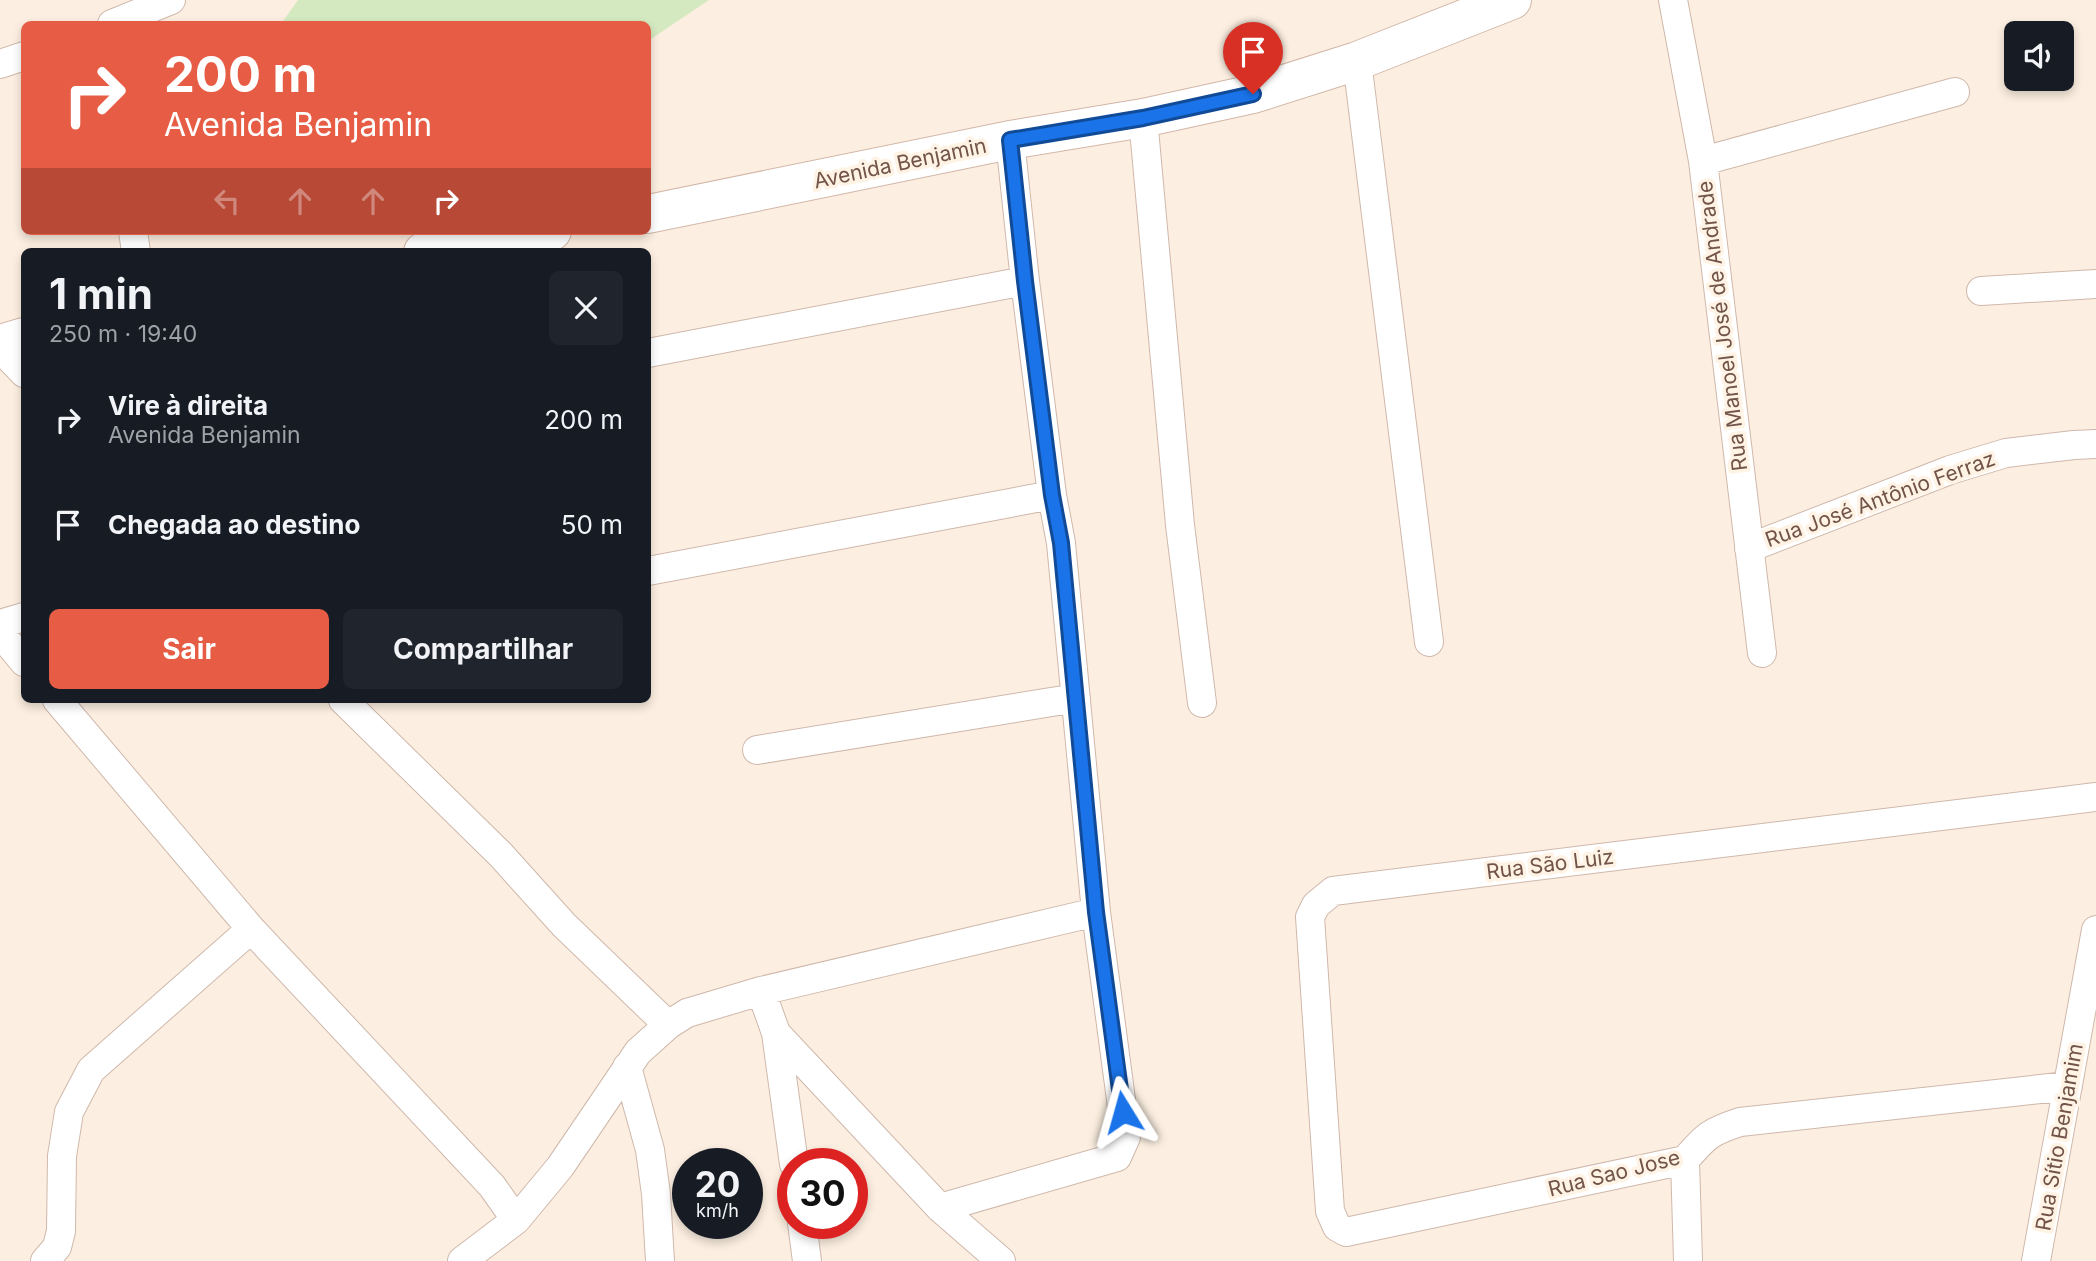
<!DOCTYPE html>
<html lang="pt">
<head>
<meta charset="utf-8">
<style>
  :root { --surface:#171b24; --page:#20242c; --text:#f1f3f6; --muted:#9ea1a6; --accent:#e65c45 }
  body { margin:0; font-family:Inter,sans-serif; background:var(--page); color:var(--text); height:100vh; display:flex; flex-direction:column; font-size:26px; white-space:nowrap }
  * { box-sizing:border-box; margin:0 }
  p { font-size:23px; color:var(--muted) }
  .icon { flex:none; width:38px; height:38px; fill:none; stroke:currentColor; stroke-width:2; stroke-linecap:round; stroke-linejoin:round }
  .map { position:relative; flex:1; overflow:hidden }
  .panel { position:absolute; left:21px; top:248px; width:630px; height:455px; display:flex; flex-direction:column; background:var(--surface); border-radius:10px; box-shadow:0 4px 10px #0003 }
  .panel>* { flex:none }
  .hud { position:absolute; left:21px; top:21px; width:630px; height:214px; border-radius:10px; box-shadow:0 4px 10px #0003; background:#e65c45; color:#fff; overflow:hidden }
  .fabs { position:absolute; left:2004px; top:21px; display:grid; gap:14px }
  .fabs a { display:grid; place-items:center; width:70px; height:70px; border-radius:10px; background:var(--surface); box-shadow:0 4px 10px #0003; font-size:35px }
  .speed { position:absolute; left:672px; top:1148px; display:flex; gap:14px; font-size:35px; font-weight:700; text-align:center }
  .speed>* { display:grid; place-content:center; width:91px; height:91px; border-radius:50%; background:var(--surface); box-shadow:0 4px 10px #0003; line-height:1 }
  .speed small { font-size:18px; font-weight:400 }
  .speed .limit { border:10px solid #d22; background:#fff; color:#111 }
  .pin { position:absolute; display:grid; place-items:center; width:60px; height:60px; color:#fff; margin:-72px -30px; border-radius:50% 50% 50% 0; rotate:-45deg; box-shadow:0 0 7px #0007 }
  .pin .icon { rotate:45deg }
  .me { position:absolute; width:77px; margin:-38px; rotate:352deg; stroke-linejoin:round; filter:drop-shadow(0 0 5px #0008) }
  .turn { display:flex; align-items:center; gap:24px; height:147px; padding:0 28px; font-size:32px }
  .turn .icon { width:91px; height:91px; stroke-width:2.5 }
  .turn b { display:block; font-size:49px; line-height:60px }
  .lanes { display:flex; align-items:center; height:66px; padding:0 28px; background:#0003; justify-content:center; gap:35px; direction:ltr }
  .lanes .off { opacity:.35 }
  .round { display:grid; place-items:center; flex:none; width:74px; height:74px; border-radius:10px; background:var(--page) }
  .headline { display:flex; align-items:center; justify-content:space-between; height:119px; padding:0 28px }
  h1 { font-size:42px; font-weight:700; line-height:52px }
  .cta { display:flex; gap:14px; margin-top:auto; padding:14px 28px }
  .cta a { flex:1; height:80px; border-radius:10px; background:var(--accent); color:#fff; font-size:28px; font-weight:700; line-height:80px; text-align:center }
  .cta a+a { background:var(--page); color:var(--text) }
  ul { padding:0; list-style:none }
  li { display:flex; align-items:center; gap:21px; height:105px; padding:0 28px }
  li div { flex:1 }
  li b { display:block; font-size:26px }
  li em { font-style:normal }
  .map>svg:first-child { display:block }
</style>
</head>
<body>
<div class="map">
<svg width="2096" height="1261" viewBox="0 0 2096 1261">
  <rect width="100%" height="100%" fill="#fcefe1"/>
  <!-- green -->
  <path fill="#d4e9c0" d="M298 0H709L648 41V24H281Z"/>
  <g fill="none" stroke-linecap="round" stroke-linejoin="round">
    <!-- street casing -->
    <g stroke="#cfb8ab" stroke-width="30">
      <path id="street" d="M1673 0 1703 161 1762 653
        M112 24 171 0
        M1357 61 1429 642
        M0 64 24 56
        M1143 118 1180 525 1202 703
        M1703 161 1955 92
        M133 231 136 252
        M1981 291 2096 284
        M0 348 24 373
        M648 353 1025 281
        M1749 548 1950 470 2006 453 2074 445 2096 444
        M648 571 1052 495
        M0 624 24 617
        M0 633 24 662
        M57 700 251 929 492 1186 516 1220
        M343 700 501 855 564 925 668 1025
        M757 750 1076 698
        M761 991 776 1033 940 1208 1001 1261
        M776 1033 794 1164
        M627 1067 650 1150 656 1194 660 1261
        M2068 1086 1740 1122C1709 1132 1706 1136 1685 1160L1346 1232 1337 1227 1330 1211 1310 917 1316 905 1333 891 2096 797
        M1685 1160 1688 1261
        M940 1208 1117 1157 1126 1137 1096 912 1061 543 1052 495 1025 281 1010 140
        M802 1223 807 1261
        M45 1261 57 1247 61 1231 62 1156 69 1112 91 1070 251 929
        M462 1261 516 1220 560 1167 638 1052 668 1025 687 1013 761 991 1096 912
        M2036 1261 2096 930"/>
    </g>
    <!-- secondary casing -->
    <g stroke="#d2b7a8" stroke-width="40">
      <path id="secondary" d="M648 214 1010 140 1143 118 1253 94 1357 61 1512 0
        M423 252 552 231
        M0 344 24 337"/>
    </g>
    <!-- street -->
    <use href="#street" stroke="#fff" stroke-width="28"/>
    <!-- secondary -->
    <use href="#secondary" stroke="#fff" stroke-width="38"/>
  </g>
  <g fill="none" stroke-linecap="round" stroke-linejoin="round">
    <!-- route casing -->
    <g stroke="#114b97" stroke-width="18">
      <path id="route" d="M1123 1112 1096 912 1061 543 1052 495 1025 281 1010 140 1143 118 1253 94"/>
    </g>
    <!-- route -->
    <use href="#route" stroke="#1a73e8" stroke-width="12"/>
  </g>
  <g text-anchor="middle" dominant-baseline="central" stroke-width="7" stroke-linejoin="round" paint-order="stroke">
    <!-- street labels -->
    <g font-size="21" fill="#725448" stroke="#fff3e6">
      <text transform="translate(900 163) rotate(-12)">Avenida Benjamin</text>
      <text transform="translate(1722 326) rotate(-97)">Rua Manoel José de Andrade</text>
      <text transform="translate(1880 499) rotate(-20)">Rua José Antônio Ferraz</text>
      <text transform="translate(1550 864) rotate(-7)">Rua São Luiz</text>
      <text transform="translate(2059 1137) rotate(-80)">Rua Sítio Benjamim</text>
      <text transform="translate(1614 1173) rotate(-14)">Rua Sao Jose</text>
    </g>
  </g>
</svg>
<div class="fabs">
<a><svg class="icon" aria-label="sound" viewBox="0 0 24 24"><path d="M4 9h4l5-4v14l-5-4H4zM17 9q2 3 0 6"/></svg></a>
</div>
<div class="speed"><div>20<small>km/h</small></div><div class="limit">30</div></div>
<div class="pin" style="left:1253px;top:94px;background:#d93025"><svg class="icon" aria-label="arrive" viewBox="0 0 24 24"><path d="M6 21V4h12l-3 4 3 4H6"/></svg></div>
<svg class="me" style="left:1123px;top:1112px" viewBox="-20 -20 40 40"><path d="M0-17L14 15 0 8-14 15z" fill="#1a73e8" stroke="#fff" stroke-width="4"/></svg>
<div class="hud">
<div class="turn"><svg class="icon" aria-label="right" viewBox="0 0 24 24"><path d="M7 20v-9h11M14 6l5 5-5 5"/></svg><div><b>200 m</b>Avenida Benjamin</div></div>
<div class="lanes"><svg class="icon off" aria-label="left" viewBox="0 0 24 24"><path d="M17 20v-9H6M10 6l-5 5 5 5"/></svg><svg class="icon off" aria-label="ahead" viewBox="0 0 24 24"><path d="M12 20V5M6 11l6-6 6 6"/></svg><svg class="icon off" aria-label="ahead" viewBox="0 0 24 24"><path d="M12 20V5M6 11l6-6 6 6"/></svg><svg class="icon" aria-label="right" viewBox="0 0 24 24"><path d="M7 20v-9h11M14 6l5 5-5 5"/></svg></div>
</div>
<section class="panel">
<div class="headline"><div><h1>1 min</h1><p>250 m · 19:40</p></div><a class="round"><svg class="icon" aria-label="close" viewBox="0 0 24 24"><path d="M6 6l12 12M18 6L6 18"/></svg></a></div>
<ul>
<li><svg class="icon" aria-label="right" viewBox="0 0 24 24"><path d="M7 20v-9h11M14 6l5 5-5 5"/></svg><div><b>Vire à direita</b><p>Avenida Benjamin</p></div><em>200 m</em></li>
<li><svg class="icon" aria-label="arrive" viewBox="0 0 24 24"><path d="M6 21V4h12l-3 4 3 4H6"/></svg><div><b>Chegada ao destino</b></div><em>50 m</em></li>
</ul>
<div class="cta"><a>Sair</a><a>Compartilhar</a></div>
</section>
</div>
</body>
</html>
